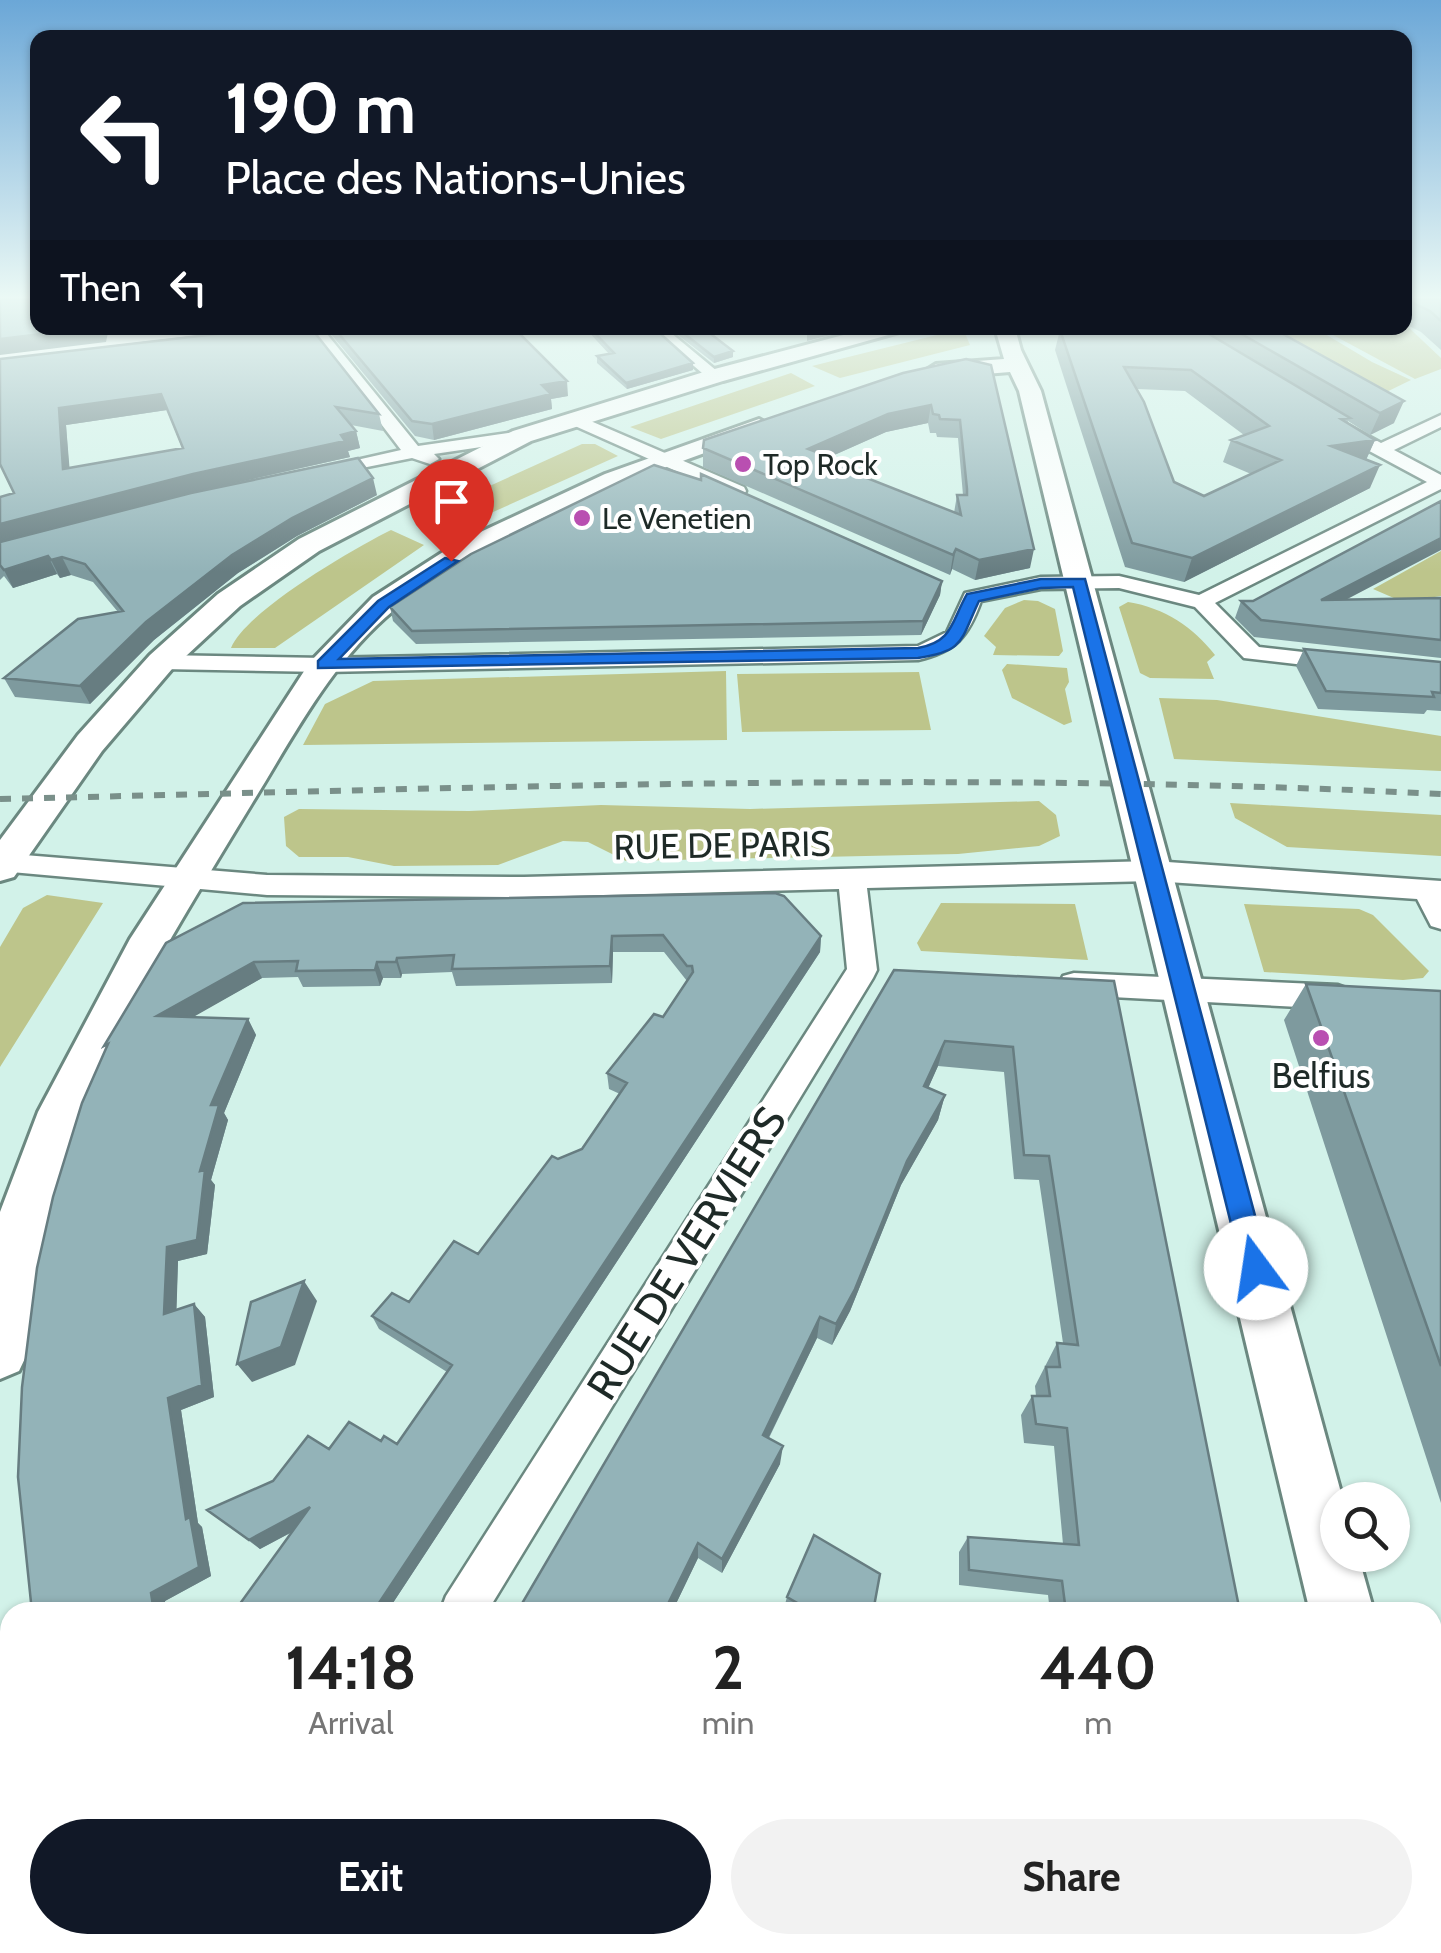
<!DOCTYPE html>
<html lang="en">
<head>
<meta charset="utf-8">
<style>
  :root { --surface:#fff; --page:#f2f2f2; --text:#222; --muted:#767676; --accent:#111827 }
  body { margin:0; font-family:Cabin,sans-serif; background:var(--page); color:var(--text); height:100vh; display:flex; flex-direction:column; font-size:38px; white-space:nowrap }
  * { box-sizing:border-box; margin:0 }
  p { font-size:32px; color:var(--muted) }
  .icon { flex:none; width:55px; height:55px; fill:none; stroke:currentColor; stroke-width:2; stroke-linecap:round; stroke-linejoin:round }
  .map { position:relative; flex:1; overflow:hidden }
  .side { position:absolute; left:0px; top:1602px; width:1442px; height:352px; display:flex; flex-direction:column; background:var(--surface); border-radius:30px 30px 0 0; box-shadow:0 2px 8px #0004 }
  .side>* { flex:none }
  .guide { position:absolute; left:30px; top:30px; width:1382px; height:305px; border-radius:20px; box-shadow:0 2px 8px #0004; background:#111827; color:#fff; overflow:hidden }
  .tools { position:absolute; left:1320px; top:1482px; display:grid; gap:20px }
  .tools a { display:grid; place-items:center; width:90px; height:90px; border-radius:50%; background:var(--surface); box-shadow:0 2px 8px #0004; font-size:50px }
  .pin { position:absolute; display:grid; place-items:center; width:85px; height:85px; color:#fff; margin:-102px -42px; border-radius:50% 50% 50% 0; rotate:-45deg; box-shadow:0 0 10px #0007 }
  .pin .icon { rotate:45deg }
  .me { position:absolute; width:110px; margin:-55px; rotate:346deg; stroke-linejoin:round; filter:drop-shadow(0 0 8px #0008) }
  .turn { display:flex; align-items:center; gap:35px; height:210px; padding:0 30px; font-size:45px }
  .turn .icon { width:130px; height:130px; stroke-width:2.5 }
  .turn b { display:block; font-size:70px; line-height:85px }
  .then { display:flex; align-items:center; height:95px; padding:0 30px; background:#0003; gap:20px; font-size:38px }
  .eta { display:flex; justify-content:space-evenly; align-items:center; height:170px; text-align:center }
  .eta b { font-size:60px; font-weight:800; line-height:70px }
  .action { display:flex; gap:20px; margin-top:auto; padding:20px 30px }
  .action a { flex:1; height:115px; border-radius:60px; background:var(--accent); color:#fff; font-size:40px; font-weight:800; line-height:115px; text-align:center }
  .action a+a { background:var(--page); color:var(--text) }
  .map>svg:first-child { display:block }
</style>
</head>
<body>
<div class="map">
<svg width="1441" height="1953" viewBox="0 0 1441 1953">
  <rect width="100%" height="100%" fill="#d2f2e9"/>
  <!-- green -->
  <path fill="#bdc58b" d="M1405 324 1441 358V369L1415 379 1320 328H1405Z
    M1315 328 1372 362 1411 380 1372 399 1255 334Z
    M957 330 964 331 970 345 840 378 812 366Z
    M791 373 815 386 661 439 630 427Z
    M582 444H595L618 456 453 530 419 518Z
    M391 530 424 545 275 648H231C246 611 353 549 391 530Z
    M1441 551V596L1403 602 1373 589Z
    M1024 600 1038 601 1055 609 1063 651 1059 656 993 655 996 647 984 636 1005 608Z
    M1128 602C1165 608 1193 627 1215 655L1207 662 1214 679 1150 678 1140 673 1119 607Z
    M1007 664 1067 668 1069 682 1065 689 1072 722 1064 725 1012 698 1002 670Z
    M726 671 727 740 303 745 325 704 373 681Z
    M919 672 931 730 742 732 737 674Z
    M1159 698 1217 700 1441 736V771L1174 759Z
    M1039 801 1056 815 1060 836 1039 846 958 854 626 861 588 842 563 841 498 865 394 866 348 857H299L286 846 284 817 299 809 469 811 601 805 750 809Z
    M1230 803 1441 815V856L1287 847 1235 818Z
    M47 895 103 903 0 1067V947L23 908Z
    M941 903 1075 904 1088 960 921 951 917 943Z
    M1244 904 1359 909 1373 915 1429 971 1423 978 1403 980 1264 972Z"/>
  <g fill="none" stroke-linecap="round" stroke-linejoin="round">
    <!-- street casing -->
    <g stroke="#6b8880" stroke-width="5">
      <path id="street" d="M308 328H322L418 446 522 431 531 436 522 441 434 454 439 459 430 464 412 458 317 477V469L401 450Z
        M650 328H665L723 376 709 379Z
        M999 328H1065L1058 332 1005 333Z
        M572 413 744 487 746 491 744 495H730L566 422 564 418Z
        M1441 415V427L1394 450 1441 475V489L1215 603 1259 647 1347 657 1350 662 1347 667 1339 669 1244 658 1195 607 1119 588 1041 589 981 601C968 637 956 651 918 660L324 672 161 669 150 662 161 655 324 658 918 646 947 632 965 593 1041 577 1119 576 1199 595 1427 482 1334 432V424H1346L1381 443Z
        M0 853 267 875 524 877 1153 861 1441 881V929L1431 926 1417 899 1153 881 867 888 877 970 873 978 487 1612H440L446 1596 847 969 839 889 524 897 267 895 0 871Z
        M1074 973 1338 985 1349 989 1353 997 1349 1005 1338 1009 1074 995 1063 992 1059 984 1063 976Z
        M227 1945H281L278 1953H223Z"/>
    </g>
    <!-- secondary casing -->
    <g stroke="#6b8880" stroke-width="6">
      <path id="secondary" d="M870 328H902L899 332 723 381 531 441 319 551 240 606 172 669 102 751 14 877 0 881V840L78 735 150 655 218 594 299 539 513 431 707 371Z
        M995 328H1015L1021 350 1041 391 1343 1500H1338V1555H1358L1374 1612H1310L1019 391 1010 372 936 378 925 371 936 364 1004 359Z
        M759 419 771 426 767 431C640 476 499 523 394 610 331 662 293 737 251 805 169 940 78 1083 43 1240 34 1276 32 1315 28 1352L19 1371 0 1379V1212L38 1112 130 939 310 662 373 597 457 543 605 474Z
        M0 1679 10 1684V1796L0 1792Z
        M1432 1910 1441 1914V1953H1390L1388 1945H1432Z
        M23 1945H99L102 1953H26Z"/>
    </g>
    <!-- primary casing -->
    <g stroke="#6b8880" stroke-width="4">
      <path id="primary" d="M145 328H211L199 335 0 359V345Z"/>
    </g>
    <!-- street -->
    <use href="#street" fill="#fff" fill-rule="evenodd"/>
    <!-- secondary -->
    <use href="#secondary" fill="#fff" fill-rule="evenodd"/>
    <!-- primary -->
    <use href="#primary" fill="#fff" fill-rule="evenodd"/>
    <!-- rail -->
    <path stroke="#7a908a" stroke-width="6" stroke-dasharray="11 11" stroke-linecap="butt" d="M0 799C481 788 960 770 1441 794"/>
  </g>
  <!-- wall -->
  <path fill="#7e9a9e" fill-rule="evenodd" d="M1405 299H1441V350L1421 332 1405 324Z
    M269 328 379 414 383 431 351 425 356 431 360 448 348 451 350 457 191 493 377 495 297 536 238 573 154 640 90 704 15 697 4 678 118 612 93 582 71 575 60 578 57 574 13 588 4 576 0 580V497L14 493 0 359ZM167 410 182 448 69 468 66 425Z
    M330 328H514L568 396 551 399 552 409 434 440 415 436 331 334Z
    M585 328H654L693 363V370L627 389 597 363V356L609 354Z
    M669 328H703L733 351V357L714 363Z
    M1071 328H1273L1394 423 1370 435 1348 421V423L1375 440 1366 460 1370 488 1184 582 1125 567 1055 350 1060 330ZM1137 389 1185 391 1244 435 1231 440 1223 462 1251 474 1204 496 1174 482Z
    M966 359 1030 568 975 580 952 569 950 575 703 467V448ZM928 423 930 433H936L937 437 958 438 963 495H957L954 513 851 471V465L830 457 886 432Z
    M942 581 940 595 921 635 416 644 393 621 390 607Z
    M1441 598V658L1254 637 1235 618 1241 601Z
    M1304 649 1441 662V711L1427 710 1424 714 1318 709 1296 666Z
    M243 903 821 936 820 952 387 1612 292 1532 260 1549 207 1510 273 1481 329 1449 381 1441 397 1444 447 1372 379 1329 372 1316 409 1302 478 1254 558 1159 582 1149 620 1094 609 1089 607 1073 663 1017 687 981 664 952H613L612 983 456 986 452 972 402 974 401 978H383L380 986 303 987 298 977 262 978 192 1017 248 1019 256 1035 224 1113 228 1120 211 1180 215 1185 207 1254 178 1261 176 1310 194 1304 205 1317 214 1397 181 1410 198 1523 202 1527 211 1576 165 1601 82 1103Z
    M894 970 1114 981 1240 1612H1050L1048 1595 959 1585V1552L968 1537 1063 1544 1054 1446 1024 1443 1021 1415 1032 1396H1036L1035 1386 1057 1343H1063L1039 1180 1014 1179 1004 1072 938 1066 928 1088 945 1095 938 1120 901 1185 850 1311 832 1345 817 1338 769 1438 780 1464 722 1573 698 1558 672 1612H517Z
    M1306 984 1441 991V1503L1284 1020Z
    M787 1597 873 1612H791L784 1608Z
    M1136 1945H1307L1309 1953H1137Z"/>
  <!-- shaded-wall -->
  <path fill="#677d81" d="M92 328H109L106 342 0 355V339Z
    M807 328H858L807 341Z
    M733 351V357L714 363V357Z
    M693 363V370L627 389 626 383Z
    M567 381 568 396 551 399 552 409 434 440 432 424 542 385Z
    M161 394 167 410 66 425 71 486 63 469 59 408Z
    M1404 401 1394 423 1370 435 1380 413Z
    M931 405 928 423 886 432 807 467 808 449 888 414Z
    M356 431 360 448 348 451 350 457 199 491 0 544V524Z
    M1375 440 1365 462 1331 446Z
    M1380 465 1370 488 1184 582 1192 558Z
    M373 478 377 495 297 536 238 573 154 640 90 704 80 686 146 622 232 555 292 518Z
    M1441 538V550L1313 617 1321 600Z
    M956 549 952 569 950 575 953 555Z
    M1034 549 1030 568 975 580 979 560Z
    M48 556 57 574 13 588 4 570Z
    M62 557 71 575 60 578 51 560Z
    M942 581 940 595 921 635 923 621Z
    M612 936 613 952 612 983 610 966Z
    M821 936 820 952 387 1612H373Z
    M397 958 402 974 401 978 396 962Z
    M254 962 262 978 167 1032 157 1016Z
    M377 962 383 978 380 986 375 970Z
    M248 1019 256 1035 224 1113 228 1120 211 1180 215 1185 207 1254 178 1261 176 1328 164 1314 167 1247 211 1105Z
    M945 1041 938 1066 918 1111 924 1086Z
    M945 1095 938 1120 901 1185 850 1311 832 1345 836 1324 907 1161Z
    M304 1281 317 1301 295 1365 252 1382 237 1364Z
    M194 1304 205 1317 214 1397 181 1410 198 1523 202 1527 211 1576 165 1601 166 1612H154L151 1593 168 1398Z
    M820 1317 817 1338 761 1453 763 1435Z
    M783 1446 780 1464 722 1573V1559Z
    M310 1507 320 1517 260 1549 249 1540Z
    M698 1543V1558L672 1612H668L667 1606Z
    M445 1945H458L454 1953H441Z
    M575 1945H582L581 1953H574Z"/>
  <!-- building -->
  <path fill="#93b3b8" stroke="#677d81" stroke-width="2.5" fill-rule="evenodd" d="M0 299H38V328H92L0 339Z
    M1405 299H1441V321L1430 311Z
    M269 328H311L379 414 336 407 356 431 341 435 345 441 193 474 0 524V497L14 493 0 464V359ZM161 394 183 448 63 469 59 408Z
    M334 328H514L567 381 542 385 551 394 432 424 412 421Z
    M590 328H654L693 363 626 383 597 356 614 353Z
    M677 328H703L733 351 714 357Z
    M1071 328H1199L1350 418 1341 419 1375 440 1331 446 1380 465 1192 558 1132 543 1060 330ZM1124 367 1191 370 1269 426 1231 440 1281 460 1204 496 1174 482 1144 402Z
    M1231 328H1272L1404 401 1380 413Z
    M966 359 991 365 1034 549 979 560 956 549 953 555 703 448 704 440 903 373ZM931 405 933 414 939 415 940 419 960 420 967 489V495H957L961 515 844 469 851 465 808 449 888 414Z
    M358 458 373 478 292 518 232 555 146 622 80 686 4 678 78 619 123 611 85 564 62 557 51 560 48 556 4 570 0 565V542L191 493Z
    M654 465 701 480V474L942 581 923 621 412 631 390 607 471 554Z
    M1441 501V538L1321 600 1441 598V640L1261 620 1241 601H1253Z
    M1304 649 1441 662V693L1432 692 1434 697 1326 691Z
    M775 893 784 896 821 936 373 1612H234L310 1507 249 1540 207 1510 273 1481 308 1436 329 1449 349 1422 381 1441 384 1436 397 1444 452 1365 372 1316 392 1293 409 1302 454 1241 478 1254 552 1156 558 1159 582 1149 627 1083 607 1073 654 1014 663 1017 693 972 692 966H687L663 935 612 936 610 966 452 969 454 955 397 958 396 962H377L375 970 296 971 298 961 254 962 157 1016 248 1019 211 1105H219L200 1171 205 1170 197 1240 167 1247 164 1314 194 1304 202 1385 168 1398 186 1519 190 1517 199 1567 151 1593 154 1612H32L18 1477 22 1387 37 1268 53 1197 82 1103 108 1044 104 1046 166 943 243 903Z
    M894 970 1114 981 1240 1612H1066L1062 1581 969 1570 968 1537 1079 1545 1067 1428 1036 1424 1032 1396H1050L1046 1367H1060L1057 1343 1078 1345 1049 1156 1024 1155 1013 1047 945 1041 924 1086 945 1095 907 1161 855 1289 836 1324 820 1317 763 1435 783 1446 722 1559 698 1543 667 1606 668 1612H517Z
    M1306 984 1441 991V1366Z
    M304 1281 281 1347 237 1364 251 1302Z
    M814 1535 880 1574 873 1612H813L787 1597Z
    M325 1945H445L441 1953H321Z
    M532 1945H575L574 1953H530Z
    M748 1945H751L772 1953H745Z
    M774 1945H868L866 1952 869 1953H772Z
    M1157 1945H1307L1309 1953H1158Z"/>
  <!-- sky -->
  <linearGradient id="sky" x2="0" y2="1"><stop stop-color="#6ba7d7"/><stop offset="0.52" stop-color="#ebf9f5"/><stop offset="1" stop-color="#ebf9f5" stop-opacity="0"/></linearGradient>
  <rect width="1441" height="572" fill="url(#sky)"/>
  <!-- route -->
  <path fill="#1a73e8" stroke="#114b97" stroke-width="2.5" d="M445 558 458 561 389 607 339 659 918 648C953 642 951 622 967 594L1041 579H1085L1269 1268 1265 1277 1256 1280 1246 1277 1242 1268 1073 587 1041 588 979 601C960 641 965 651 918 658L318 668V661L378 601Z"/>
  <!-- markers -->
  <g fill="#b94fb1" stroke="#fff" stroke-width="4">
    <circle cx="743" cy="464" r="10"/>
    <circle cx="582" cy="518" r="10"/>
    <circle cx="1321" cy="1038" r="10"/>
  </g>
  <g text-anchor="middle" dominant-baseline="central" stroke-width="8" stroke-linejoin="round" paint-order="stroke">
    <!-- far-poi labels -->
    <g font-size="30" fill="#1e2a27" stroke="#fff" text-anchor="start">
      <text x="763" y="464">Top Rock</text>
      <text x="602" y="518">Le Venetien</text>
    </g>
    <!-- street labels -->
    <g font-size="35" fill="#1e2a27" stroke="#fff">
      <text transform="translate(722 845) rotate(-1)">RUE DE PARIS</text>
    </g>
    <!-- poi labels -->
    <g font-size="35" fill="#1e2a27" stroke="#fff">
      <text x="1321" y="1075">Belfius</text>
    </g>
    <!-- near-street labels -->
    <g font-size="42" fill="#1e2a27" stroke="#fff">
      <text transform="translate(686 1253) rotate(-58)">RUE DE VERVIERS</text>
    </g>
  </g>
</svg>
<div class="tools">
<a><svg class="icon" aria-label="search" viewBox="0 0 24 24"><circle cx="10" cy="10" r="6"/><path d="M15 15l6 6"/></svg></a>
</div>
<div class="pin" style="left:451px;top:561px;background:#d93025"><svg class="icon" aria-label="arrive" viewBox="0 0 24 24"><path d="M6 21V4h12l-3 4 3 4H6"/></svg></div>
<svg class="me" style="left:1256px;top:1268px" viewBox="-20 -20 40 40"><circle r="19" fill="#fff"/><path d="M0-13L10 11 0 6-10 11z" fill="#1a73e8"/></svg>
<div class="guide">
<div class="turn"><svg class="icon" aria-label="left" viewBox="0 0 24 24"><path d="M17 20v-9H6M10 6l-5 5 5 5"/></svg><div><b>190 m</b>Place des Nations-Unies</div></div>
<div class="then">Then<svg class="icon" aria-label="left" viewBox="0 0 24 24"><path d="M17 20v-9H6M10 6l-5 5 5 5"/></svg></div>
</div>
<section class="side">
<div class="eta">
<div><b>14:18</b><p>Arrival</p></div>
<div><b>2</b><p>min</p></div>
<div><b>440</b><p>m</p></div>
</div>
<div class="action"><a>Exit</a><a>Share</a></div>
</section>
</div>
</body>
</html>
